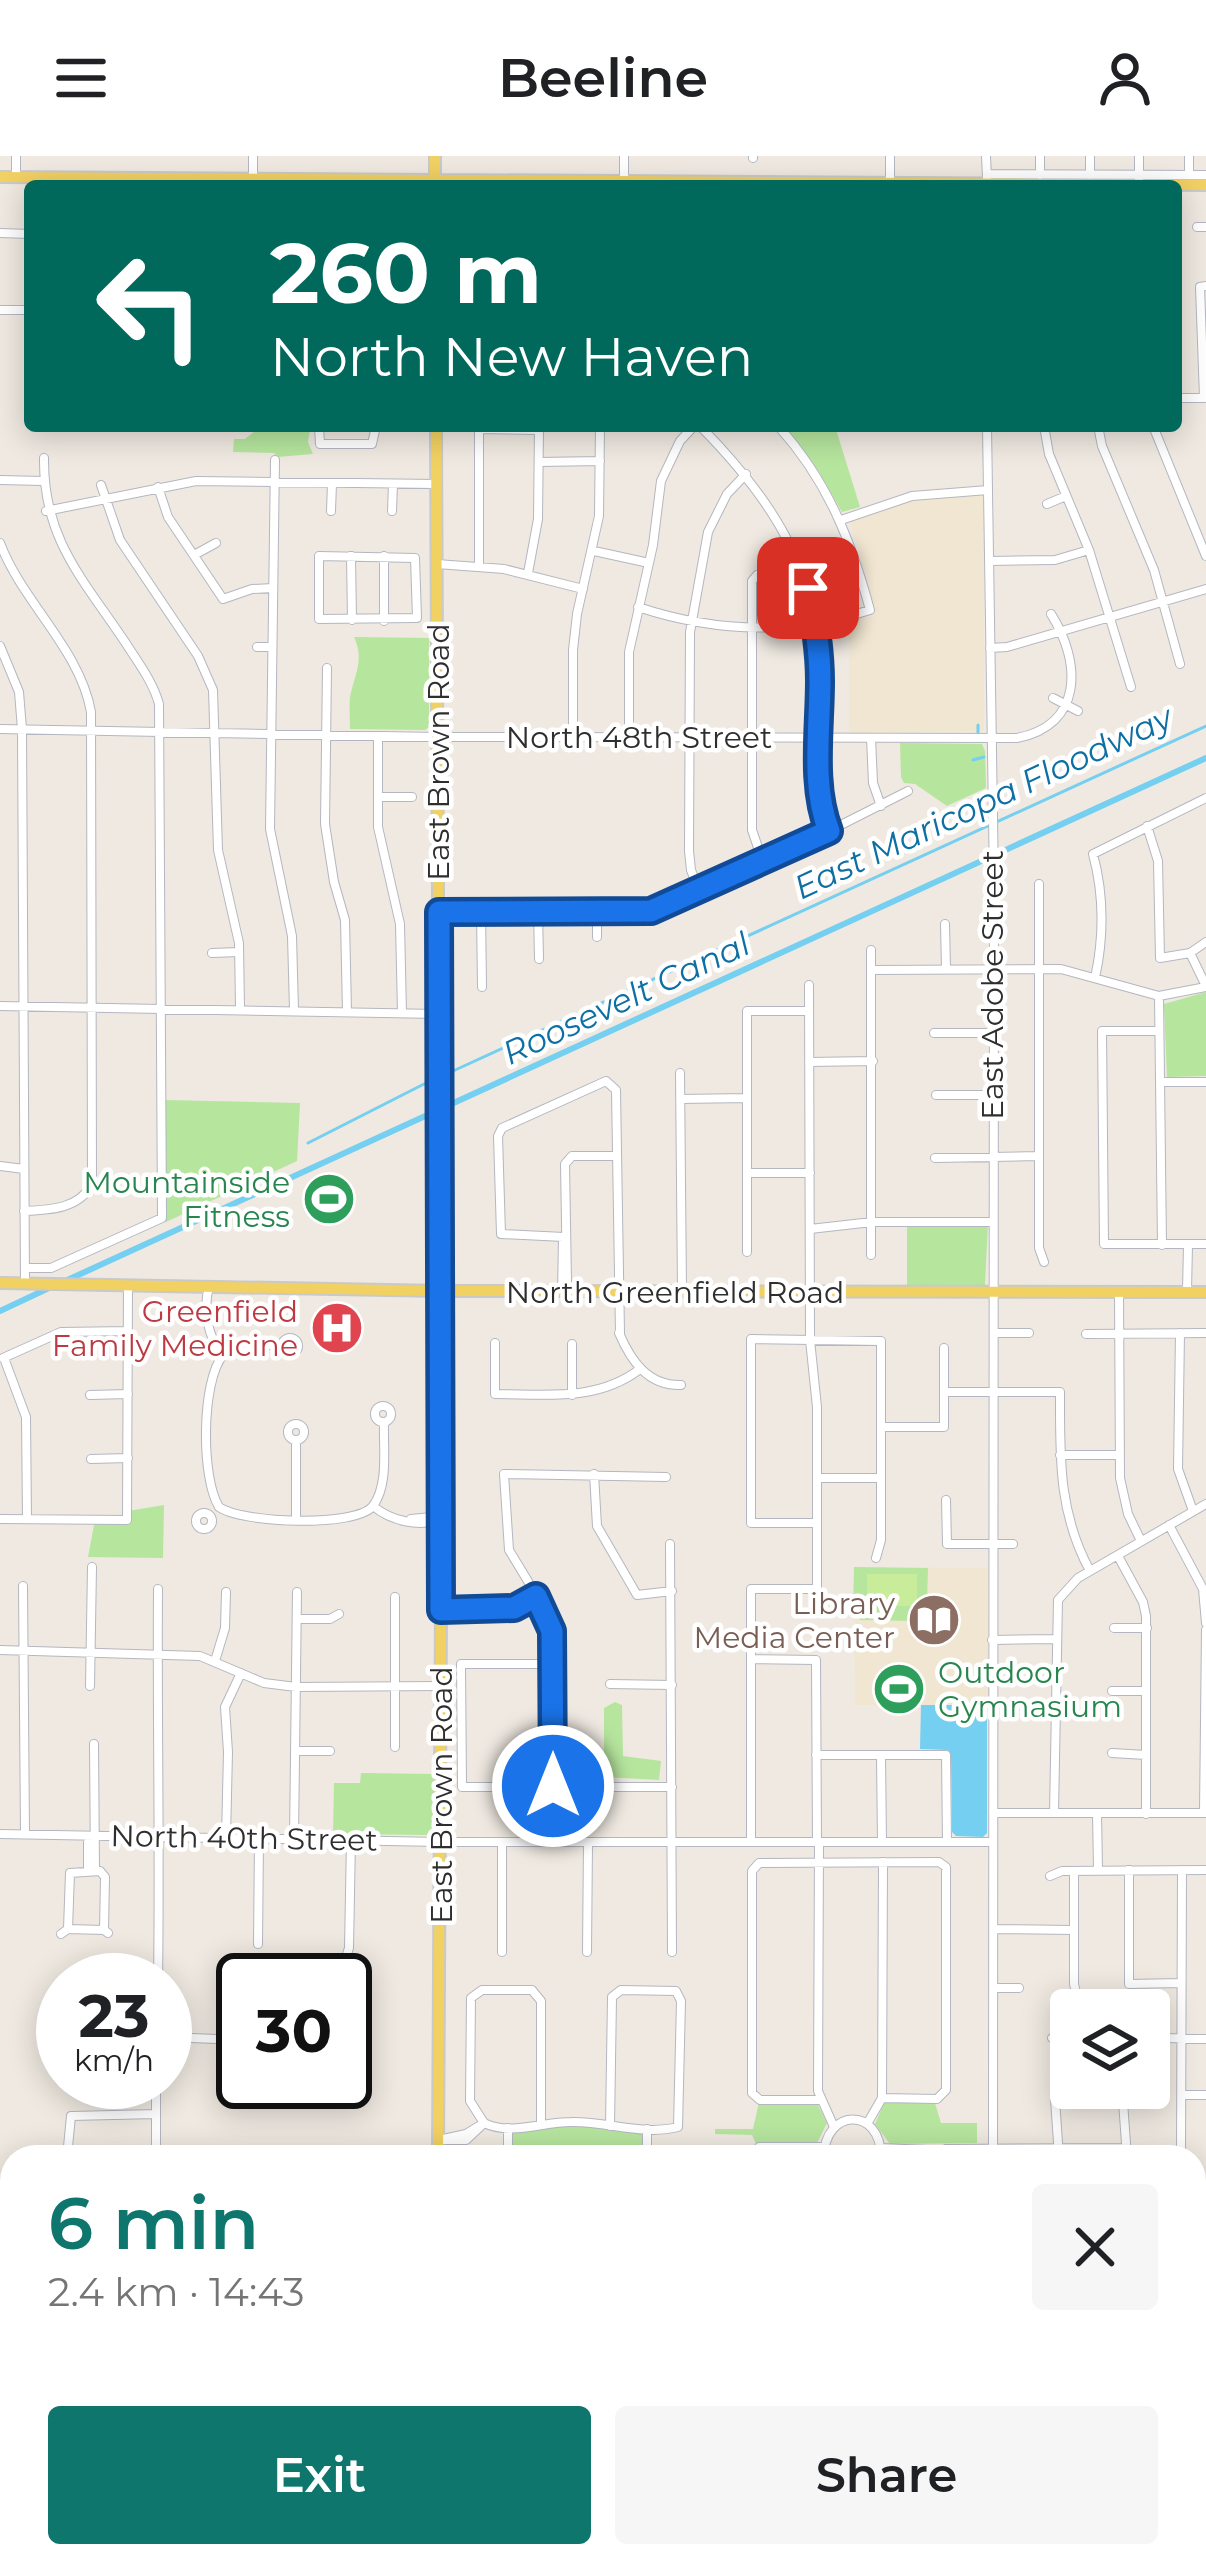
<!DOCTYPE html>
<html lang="en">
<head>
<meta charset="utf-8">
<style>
  :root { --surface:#fff; --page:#f6f6f6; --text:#202124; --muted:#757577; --accent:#0f766e }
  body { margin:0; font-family:Montserrat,sans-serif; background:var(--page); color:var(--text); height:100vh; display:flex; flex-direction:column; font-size:45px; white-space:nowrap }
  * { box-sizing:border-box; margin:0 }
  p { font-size:39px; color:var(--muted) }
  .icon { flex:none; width:66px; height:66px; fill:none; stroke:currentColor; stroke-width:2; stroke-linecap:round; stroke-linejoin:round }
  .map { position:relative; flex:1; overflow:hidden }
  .side { position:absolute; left:0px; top:1989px; width:1206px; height:423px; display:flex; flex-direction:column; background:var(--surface); border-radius:36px 36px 0 0; box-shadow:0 6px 30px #0003 }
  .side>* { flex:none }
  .guide { position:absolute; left:24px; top:24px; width:1158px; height:252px; border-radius:12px; box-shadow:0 6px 30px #0003; background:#00695c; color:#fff; overflow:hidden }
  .tools { position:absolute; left:1050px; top:1833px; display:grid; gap:24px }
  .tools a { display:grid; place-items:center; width:120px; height:120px; border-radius:12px; background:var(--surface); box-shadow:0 6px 30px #0003; font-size:60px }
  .speed { position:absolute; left:36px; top:1797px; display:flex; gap:24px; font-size:60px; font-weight:700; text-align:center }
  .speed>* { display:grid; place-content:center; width:156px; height:156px; border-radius:50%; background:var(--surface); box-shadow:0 6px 30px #0003; line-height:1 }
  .speed small { font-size:30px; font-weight:400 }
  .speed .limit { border:6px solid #111; border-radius:18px; background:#fff; color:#111 }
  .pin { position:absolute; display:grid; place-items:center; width:102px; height:102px; color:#fff; margin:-51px; border-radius:24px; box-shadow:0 6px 18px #0006 }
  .me { position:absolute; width:132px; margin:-66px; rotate:0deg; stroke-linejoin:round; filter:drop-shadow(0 0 9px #0008) }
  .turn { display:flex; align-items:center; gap:42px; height:252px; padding:0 48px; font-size:54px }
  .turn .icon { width:156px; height:156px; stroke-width:2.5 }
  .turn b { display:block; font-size:84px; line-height:102px }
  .round { display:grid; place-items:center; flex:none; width:126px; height:126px; border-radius:12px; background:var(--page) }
  .head { display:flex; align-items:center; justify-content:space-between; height:204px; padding:0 48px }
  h1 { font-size:72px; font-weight:600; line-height:90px; color:var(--accent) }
  .primary-button { display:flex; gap:24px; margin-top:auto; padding:24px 48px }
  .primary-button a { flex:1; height:138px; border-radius:12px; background:var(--accent); color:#fff; font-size:48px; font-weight:600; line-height:138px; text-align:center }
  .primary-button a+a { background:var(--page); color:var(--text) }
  header { display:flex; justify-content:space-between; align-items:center; height:156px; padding:0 48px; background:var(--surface); font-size:54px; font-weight:600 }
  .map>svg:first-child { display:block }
</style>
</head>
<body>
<header><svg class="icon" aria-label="menu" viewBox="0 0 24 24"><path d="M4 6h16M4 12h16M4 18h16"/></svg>Beeline<svg class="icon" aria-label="person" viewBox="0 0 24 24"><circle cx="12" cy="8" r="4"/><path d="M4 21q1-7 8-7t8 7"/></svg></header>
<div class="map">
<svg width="1206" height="2410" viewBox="0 0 1206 2410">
  <rect width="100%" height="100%" fill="#efe9e1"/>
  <!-- education -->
  <path fill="#f0e6d1" d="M975 338 984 342V575L849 577V464L872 460 876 456 850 365 911 344Z
    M854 1411 988 1412V1549H855Z"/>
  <!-- green -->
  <path fill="#b6e59e" d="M782 270H835L860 351 842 356 817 313Z
    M259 272 310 273 308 286 313 298 278 301 274 297 233 296 234 283H245Z
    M354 481 429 482V571L425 574 350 573C350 563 349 551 350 541 354 520 365 504 354 481Z
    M900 587 982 588 985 595 986 632 947 650 915 628 904 627 901 621Z
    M1206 836V920L1167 921 1164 848Z
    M166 944 300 947 297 1005 166 1066Z
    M988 1067 985 1129H907V1068Z
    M164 1349 163 1402 88 1401 95 1364H127L128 1355Z
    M854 1411 928 1412 927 1446 923 1456H917V1465L860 1464V1458H853Z
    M615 1546 622 1549 623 1600 661 1605 659 1624 604 1621V1552Z
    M361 1617 433 1618V1674L429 1679 333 1678 334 1627H360Z
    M759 1946 817 1947 827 1967 817 1987 756 1988 752 1979 715 1978V1973H753Z
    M884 1947H935L941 1967H977V1987L890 1988 875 1968Z
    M574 1969 643 1977V1996H617L610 2001H511V1976Z"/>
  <!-- pitch -->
  <path fill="#c9ec9a" d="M867 1418H917V1450H867Z"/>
  <!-- water -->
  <path fill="#75cff0" d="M921 1549H987V1677L983 1681 956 1680 952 1676 951 1601 948 1594 920 1593Z"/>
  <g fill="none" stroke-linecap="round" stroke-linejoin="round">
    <!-- stream -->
    <path stroke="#75cff0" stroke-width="3" d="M978 569V578
      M973 604 984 601
      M453 915 1206 570
      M308 987 426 927"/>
    <!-- canal -->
    <path stroke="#75cff0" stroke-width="6" d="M63 1126 1206 602
      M0 1155 51 1131"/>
    <!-- minor casing -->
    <g stroke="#b4b7c1" stroke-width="10">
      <path id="minor" d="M16 0V21
        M986 0 987 22
        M1040 0V19
        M1189 0V19
        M753 2V0
        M987 18 1206 19
        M1090 19V0
        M253 23V0
        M1139 23V0
        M624 25V0
        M890 28V0
        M1197 71H1206
        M0 77 30 78
        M0 154H30
        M1176 242H1205
        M1204 242 1200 131 1206 130
        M231 270H241
        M319 270 320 288H372L376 270
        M479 270V409
        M700 270C780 351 822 422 820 538 819 584 813 632 829 675
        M987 270 994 726 993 2001
        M1044 270 1049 298 1089 394 1131 531
        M1098 270 1102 290 1154 414 1180 508
        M1153 270 1206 400
        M479 273 539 274
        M275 304 270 673 292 780 294 854
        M539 306 600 305
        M0 324 43 325
        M101 329 120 384 198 500 213 534 218 694 239 787 240 853
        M158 331 168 361 223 443 252 433 273 432
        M1047 348 1066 340
        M46 355 196 325 436 328
        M331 355 332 327
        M392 355 393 328
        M841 364 912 340 988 334
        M0 387C22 446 80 493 91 556L92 1028C79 1053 50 1054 24 1055
        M594 395 649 407
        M194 399 216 387
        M319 400 415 402 417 462 319 463Z
        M351 400 352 464
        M384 400V465
        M989 405 1055 404 1089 394
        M437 408 504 413 583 433
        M528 417 538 363 539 270
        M757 419 752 425V674L763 706
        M638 451C716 477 792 479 870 454 851 384 827 324 778 270
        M0 490 19 536 22 573 25 1128
        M257 491H271
        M990 492 1007 491 1206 433
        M327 512 325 668 334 726 345 764 347 856
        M1053 542 1078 555
        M0 573 438 581 1017 582C1083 569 1082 507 1051 458
        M378 580V671L400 768 402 857
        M573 581V494L577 458 599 360 600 270
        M629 581V496L653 389 661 325 680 285 694 270
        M871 582 873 627 881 650
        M378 641H412
        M1147 670 1158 705 1160 802 1190 797 1206 786
        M1039 728V1092L1044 1106
        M699 735 691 714 689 695 690 476 708 376 727 338 746 318
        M538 755 539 803
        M439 756 651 755 829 675 908 635
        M481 756 482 831
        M597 756V781
        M945 768 946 813
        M871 794V1099
        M212 797 239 796
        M1190 797 1206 830
        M872 814 1061 813 1159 840 1206 831
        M1095 822C1104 781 1104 739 1093 698L1206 642
        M1159 840 1162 1089
        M0 850 438 858
        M1159 875H1102L1104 1088H1206
        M934 877H992
        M809 906 873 905
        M680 917 682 1136
        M1160 926H1206
        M936 939H992
        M680 943 747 942
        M935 1002 1039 1000
        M0 1010 24 1013
        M747 1017H810
        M810 1073 872 1066H993
        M564 1081 501 1078 498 980 502 972 606 925 616 934 620 1178
        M747 1096V855H809
        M25 1112H51L162 1062 159 548C153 526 139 508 127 489 84 424 43 384 44 302
        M209 1130C203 1153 207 1181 223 1199
        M563 1134 567 1126 565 1008 572 1000H616
        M1187 1135 1188 1089
        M562 1136 563 1082
        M1119 1136 1120 1322 1128 1358 1141 1385
        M619 1177C631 1205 648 1230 681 1229
        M994 1177H1029
        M1180 1177 1178 1313 1193 1355
        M1086 1178 1206 1177
        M282 1190a8 8 0 1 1 16 0a8 8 0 1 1-16 0Z
        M495 1187V1238C546 1238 597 1246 640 1213
        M572 1188V1239
        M223 1199 249 1189H282
        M3 1202 61 1176 128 1175
        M4 1202 26 1261 27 1363
        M944 1236H1060C1060 1301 1058 1356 1090 1415
        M90 1239 128 1238
        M375 1258a8 8 0 1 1 16 0a8 8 0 1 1-16 0Z
        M288 1276a8 8 0 1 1 16 0a8 8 0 1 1-16 0Z
        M881 1271H944V1192
        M1060 1299H1120
        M91 1303 128 1302
        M594 1318 597 1370 637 1439 672 1435
        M817 1322H881
        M946 1344 947 1388H1013
        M373 1350C391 1365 418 1371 441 1364
        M219 1351C241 1367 355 1372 373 1350 389 1328 383 1292 384 1267
        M219 1351C201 1322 201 1226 223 1199
        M196 1365a8 8 0 1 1 16 0a8 8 0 1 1-16 0Z
        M296 1362V1284
        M0 1363 127 1364 128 1129
        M411 1363 432 1361 441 1364
        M817 1367H751V1183L881 1185V1384L876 1402
        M1169 1369 1203 1433 1206 1467
        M670 1388 672 1796
        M1118 1400 1143 1446 1146 1460V1658
        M23 1430 25 1678
        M158 1433C157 1564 160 1693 158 1824
        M395 1441V1591
        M441 1454 514 1452 536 1440
        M297 1463H330L339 1458
        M1114 1472H1147
        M992 1484 1055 1483
        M0 1494 200 1500 264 1527 296 1531 441 1530
        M751 1503 816 1504 817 1686
        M215 1505 225 1472 226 1436
        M552 1508H461L462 1631H672
        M610 1528 672 1529
        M90 1530 92 1411
        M1112 1535H1146
        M94 1588 95 1714
        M296 1595H330
        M1112 1597 1146 1599
        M816 1599H946L947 1686
        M881 1600 882 1686
        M553 1631 552 1475 546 1455 509 1394 504 1318 666 1321
        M993 1657H1206
        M1054 1657 1058 1444 1078 1422 1206 1348
        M1097 1657 1098 1714
        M1204 1657 1206 1474
        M0 1678 441 1686H993
        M226 1682 228 1596 225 1551 241 1517
        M294 1683 297 1436
        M502 1686V1796
        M751 1686V1433H817V1251L810 1184 809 829
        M819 1686 818 1935 834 1971
        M88 1713V1686L93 1680
        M1129 1714V1828L1181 1827
        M1074 1715V1828L1080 1854
        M1050 1720 1062 1715 1206 1714
        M68 1773 104 1774
        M994 1773 1074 1774
        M61 1778 68 1773 70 1717 100 1715 105 1721 104 1774 108 1777
        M258 1788 259 1682
        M587 1796 588 1686
        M345 1804 349 1792 351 1683
        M994 1832H1019
        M165 1881 243 1884
        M1052 1882 1071 1873
        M1163 1882 1206 1883
        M1122 1932 1127 2001
        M1182 1939H1206
        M1055 1943 1059 2001
        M820 1944H760L752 1937V1715L759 1707 939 1706 946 1711V1934L937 1943 882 1942
        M484 1967 470 1945 471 1842 482 1834H532L541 1845V1969
        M867 1968 882 1942 883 1706
        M439 1984 466 1978 484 1967C511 1980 542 1966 571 1966 607 1965 642 1980 678 1971L681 1845 676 1835 621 1834 612 1841 610 1970
        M440 1984H466L483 1968
        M881 1992 974 1996
        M946 1993 1127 1992
        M647 1999V1973
        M67 2001 71 1960 156 1958
        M156 2001V1926
        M508 2001V1972
        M614 2001H676
        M752 2001 759 1991H824
        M824 2001C824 1952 881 1950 881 2001
        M1181 2001 1182 1714
        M1194 2085 1206 2087
        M1202 2145H1206
        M1194 2283 1201 2285 1206 2305
        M106 2400 109 2410
        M226 2400 231 2410
        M617 2400V2410
        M682 2400V2410
        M746 2400V2410
        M807 2400V2410
        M868 2400V2410
        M929 2400V2410
        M993 2400V2410
        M1064 2400V2410
        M1131 2400V2410
        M1172 2400V2410
        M480 2401 558 2404V2400"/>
    </g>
    <!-- major casing -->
    <g stroke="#c9c9c9" stroke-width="14">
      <path id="major" d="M435 0V27
        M0 21 1206 29
        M436 270 441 1454 438 2001
        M0 1127 441 1135 1206 1136
        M0 2229H12
        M1194 2238H1206
        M436 2410V2400"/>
    </g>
    <!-- minor -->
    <use href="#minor" stroke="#fff" stroke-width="8"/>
    <!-- major -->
    <use href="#major" stroke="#f2d163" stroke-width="10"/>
  </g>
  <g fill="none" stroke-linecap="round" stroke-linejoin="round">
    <!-- route casing -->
    <g stroke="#114b97" stroke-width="30">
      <path id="route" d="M553 1630 552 1475 536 1440 514 1452 441 1454 439 756 651 755 829 675C811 629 820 575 820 525 820 494 815 463 808 432"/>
    </g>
    <!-- route -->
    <use href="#route" stroke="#1a73e8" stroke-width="21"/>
  </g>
  <!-- icons -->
  <defs>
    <g id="stadium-disc" transform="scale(2.7)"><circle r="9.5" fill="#2e9e5b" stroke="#fff"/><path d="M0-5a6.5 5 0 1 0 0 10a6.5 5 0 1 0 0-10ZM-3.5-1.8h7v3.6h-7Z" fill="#fff"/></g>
    <g id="hospital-disc" transform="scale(2.7)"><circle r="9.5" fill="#e0444e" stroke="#fff"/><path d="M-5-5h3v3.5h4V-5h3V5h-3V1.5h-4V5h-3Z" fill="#fff"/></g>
    <g id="library-disc" transform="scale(2.7)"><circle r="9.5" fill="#8d6e63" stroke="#fff"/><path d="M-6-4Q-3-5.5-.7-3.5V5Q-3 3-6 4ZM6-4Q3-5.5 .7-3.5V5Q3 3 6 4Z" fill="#fff"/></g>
  </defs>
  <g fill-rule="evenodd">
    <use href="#stadium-disc" x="329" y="1043"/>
    <use href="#hospital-disc" x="337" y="1172"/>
    <use href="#library-disc" x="934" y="1464"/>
    <use href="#stadium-disc" x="899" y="1533"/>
  </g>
  <g text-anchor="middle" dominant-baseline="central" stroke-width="9" stroke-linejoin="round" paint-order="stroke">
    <!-- street labels -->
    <g font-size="30" fill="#2e2e2e" stroke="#fff">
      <text x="639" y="581">North 48th Street</text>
      <text transform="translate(438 596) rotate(-90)">East Brown Road</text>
      <text transform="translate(992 829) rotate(-90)">East Adobe Street</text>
      <text x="675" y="1136">North Greenfield Road</text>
      <text transform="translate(441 1639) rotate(-90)">East Brown Road</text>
      <text transform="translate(244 1682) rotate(1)">North 40th Street</text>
    </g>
    <!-- leisure labels -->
    <g font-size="30" fill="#27864d" stroke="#fff" text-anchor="end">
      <text x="290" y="1026">Mountainside<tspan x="290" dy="34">Fitness</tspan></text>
      <text x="938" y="1516" text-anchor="start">Outdoor<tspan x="938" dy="34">Gymnasium</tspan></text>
    </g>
    <!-- health labels -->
    <g font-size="30" fill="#be3a42" stroke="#fff" text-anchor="end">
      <text x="298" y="1155">Greenfield<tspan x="298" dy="34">Family Medicine</tspan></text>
    </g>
    <!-- education labels -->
    <g font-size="30" fill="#785e54" stroke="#fff" text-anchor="end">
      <text x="895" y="1447">Library<tspan x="895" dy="34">Media Center</tspan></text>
    </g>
    <!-- water labels -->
    <g font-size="33" font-style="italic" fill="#0d6fa3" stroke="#fff">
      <text transform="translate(983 646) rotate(-25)">East Maricopa Floodway</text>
      <text transform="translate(626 842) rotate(-25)">Roosevelt Canal</text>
    </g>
  </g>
</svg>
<div class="tools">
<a><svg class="icon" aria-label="layers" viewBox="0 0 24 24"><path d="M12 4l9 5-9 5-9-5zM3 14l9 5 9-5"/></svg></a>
</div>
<div class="speed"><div>23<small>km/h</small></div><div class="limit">30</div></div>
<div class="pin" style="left:808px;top:432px;background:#d93025"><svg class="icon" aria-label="arrive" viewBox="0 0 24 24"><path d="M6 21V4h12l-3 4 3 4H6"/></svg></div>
<svg class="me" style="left:553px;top:1630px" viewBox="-20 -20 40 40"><circle r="17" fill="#1a73e8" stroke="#fff" stroke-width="3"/><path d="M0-11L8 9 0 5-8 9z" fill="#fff"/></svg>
<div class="guide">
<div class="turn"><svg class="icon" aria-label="left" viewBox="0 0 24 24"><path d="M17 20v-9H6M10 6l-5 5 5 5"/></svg><div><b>260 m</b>North New Haven</div></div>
</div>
<section class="side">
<div class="head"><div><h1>6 min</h1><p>2.4 km · 14:43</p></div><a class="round"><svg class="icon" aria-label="close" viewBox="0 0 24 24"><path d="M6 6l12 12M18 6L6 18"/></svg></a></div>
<div class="primary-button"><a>Exit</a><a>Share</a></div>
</section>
</div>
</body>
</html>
